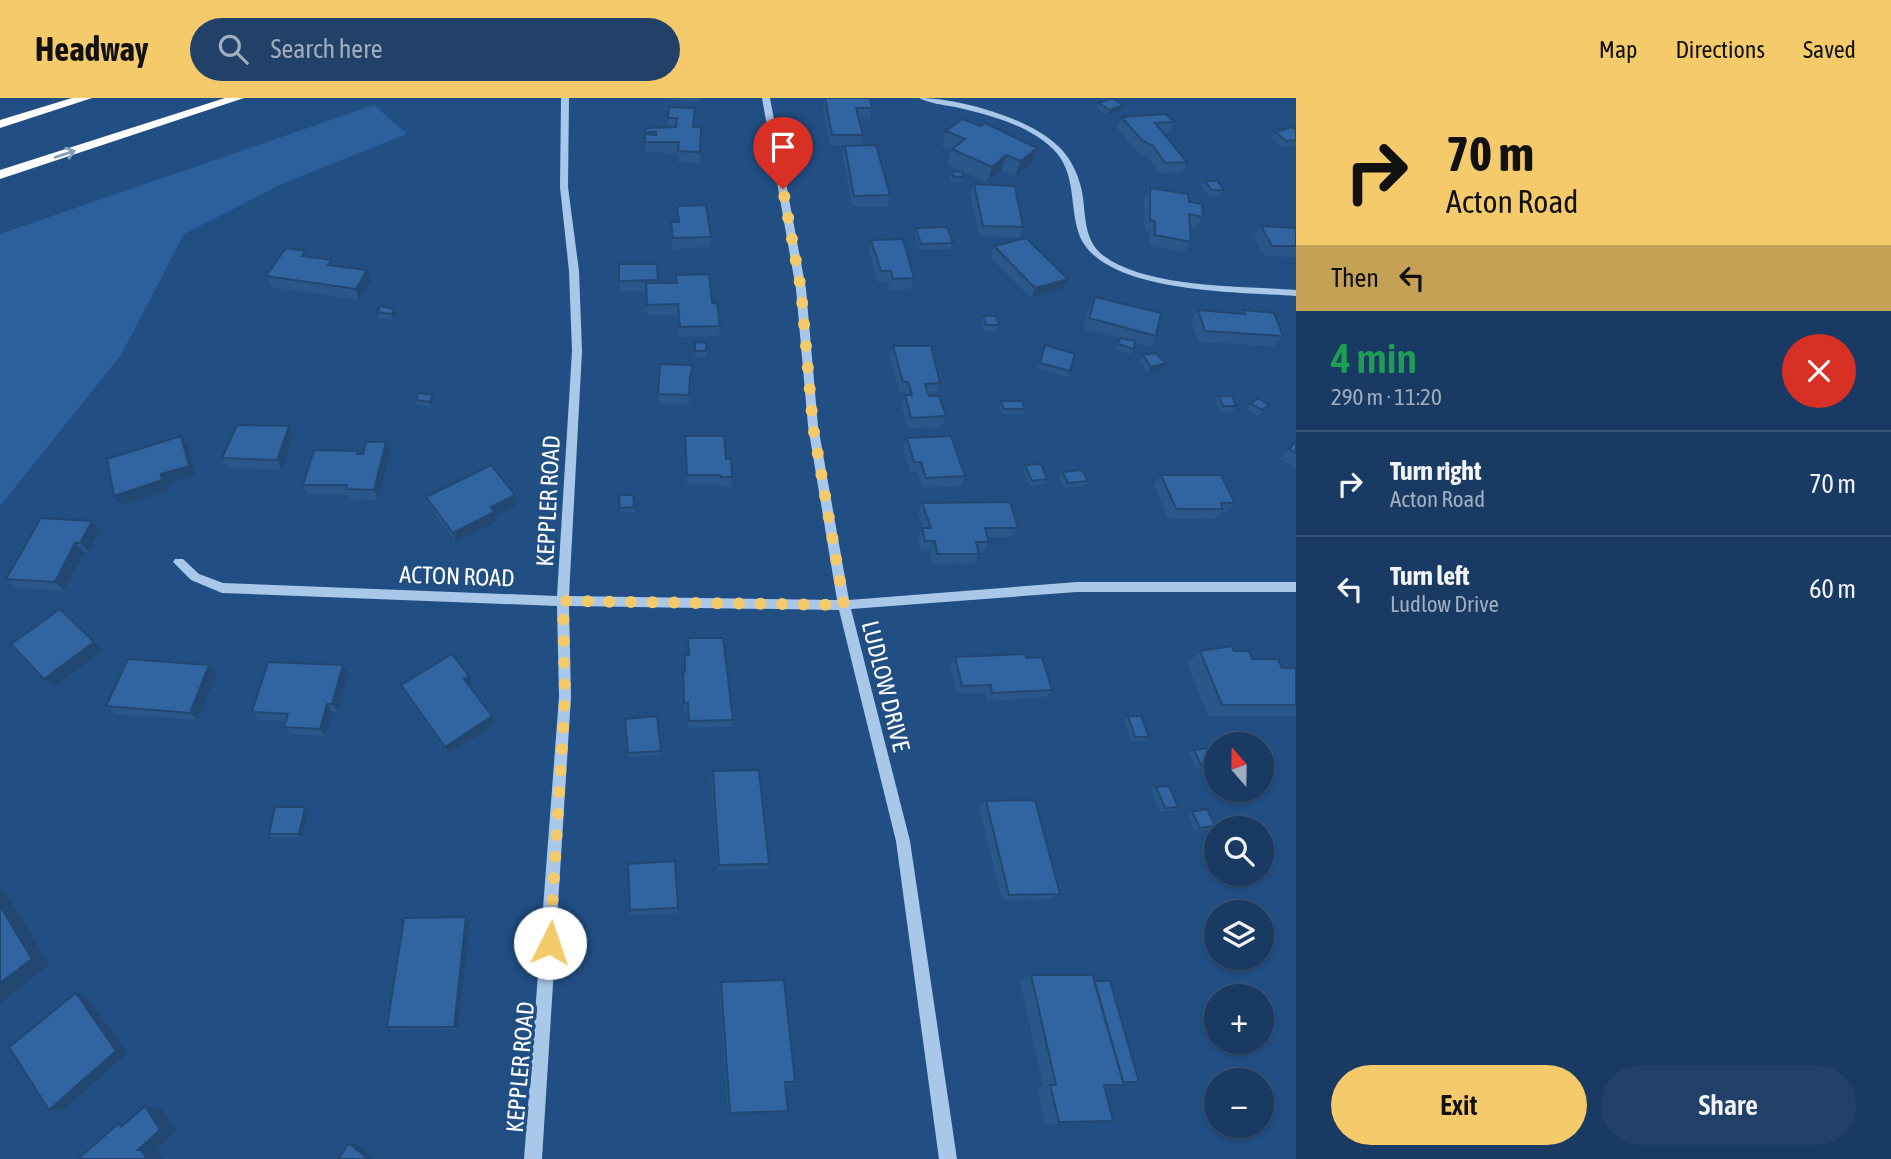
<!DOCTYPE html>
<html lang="en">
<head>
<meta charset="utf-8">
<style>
  :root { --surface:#193a62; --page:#224168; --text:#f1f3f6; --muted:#9fadbe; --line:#375477; --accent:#f5ca6b }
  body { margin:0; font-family:"Asap Condensed",sans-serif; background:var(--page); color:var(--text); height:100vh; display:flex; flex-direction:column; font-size:26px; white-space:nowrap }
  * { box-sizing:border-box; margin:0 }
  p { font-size:23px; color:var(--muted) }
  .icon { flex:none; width:38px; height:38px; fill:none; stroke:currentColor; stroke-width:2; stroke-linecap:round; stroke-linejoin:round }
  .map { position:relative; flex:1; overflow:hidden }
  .side { display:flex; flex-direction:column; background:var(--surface); width:595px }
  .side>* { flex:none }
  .top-card { background:#f5ca6b; color:#111; overflow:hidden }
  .needle { width:46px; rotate:340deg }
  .controls { position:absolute; left:1204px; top:634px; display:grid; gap:14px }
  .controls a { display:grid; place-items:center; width:70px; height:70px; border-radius:50%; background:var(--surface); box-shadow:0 2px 5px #0004,0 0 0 2px var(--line); font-size:35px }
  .pin { position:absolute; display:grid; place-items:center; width:60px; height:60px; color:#fff; margin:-72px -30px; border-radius:50% 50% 50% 0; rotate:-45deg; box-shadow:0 0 7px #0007 }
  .pin .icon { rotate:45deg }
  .me { position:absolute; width:77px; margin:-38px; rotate:4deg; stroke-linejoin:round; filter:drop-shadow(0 0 5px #0008) }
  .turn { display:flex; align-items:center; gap:24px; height:147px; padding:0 35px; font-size:32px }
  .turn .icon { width:91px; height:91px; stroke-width:2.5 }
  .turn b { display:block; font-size:49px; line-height:60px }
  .then { display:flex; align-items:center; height:66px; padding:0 35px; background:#0003; gap:14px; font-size:26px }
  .round { display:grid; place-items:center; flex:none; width:74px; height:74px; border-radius:37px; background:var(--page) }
  .overview { display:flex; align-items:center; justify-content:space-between; height:119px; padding:0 35px }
  h1 { font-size:42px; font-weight:600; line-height:52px; color:#1e9e55 }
  .cta { display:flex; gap:14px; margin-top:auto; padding:14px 35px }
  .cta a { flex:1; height:80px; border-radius:42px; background:var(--accent); color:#111; font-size:28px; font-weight:600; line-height:80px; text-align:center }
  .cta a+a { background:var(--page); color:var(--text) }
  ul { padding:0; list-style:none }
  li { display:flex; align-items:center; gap:21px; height:105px; padding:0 35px; border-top:2px solid var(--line) }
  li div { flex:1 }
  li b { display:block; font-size:26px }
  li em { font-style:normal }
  header { display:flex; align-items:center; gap:42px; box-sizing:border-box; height:98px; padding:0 35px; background:var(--accent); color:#111 }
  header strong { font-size:33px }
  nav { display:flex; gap:38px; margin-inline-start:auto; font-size:24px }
  .search { width:490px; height:63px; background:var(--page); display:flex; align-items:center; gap:18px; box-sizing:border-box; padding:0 24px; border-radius:38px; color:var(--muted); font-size:26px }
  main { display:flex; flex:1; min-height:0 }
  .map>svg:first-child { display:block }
</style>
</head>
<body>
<header>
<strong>Headway</strong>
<div class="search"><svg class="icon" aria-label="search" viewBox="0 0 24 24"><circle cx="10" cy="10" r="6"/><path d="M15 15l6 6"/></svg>Search here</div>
<nav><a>Map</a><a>Directions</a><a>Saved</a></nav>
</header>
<main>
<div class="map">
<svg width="1296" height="1061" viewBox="0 0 1296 1061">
  <rect width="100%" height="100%" fill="#214e83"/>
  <!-- green -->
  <path fill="#2b609c" d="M374 7 407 36 284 85 184 136 121 257 0 408V136Z"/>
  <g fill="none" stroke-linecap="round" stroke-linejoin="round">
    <!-- minor -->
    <path fill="#a9c7e9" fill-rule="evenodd" d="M561 0H569L568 89 579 173 582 253 569 498 837 502 808 328 796 191 762 0H770L806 191 818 328 849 502 1077 484H1296V494H1077L851 511 910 743 957 1061H939L896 743 839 512 569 508 571 599 542 1061H524L559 599 557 508 222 495 191 482 173 464 175 461H183L199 476 223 485 557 498 572 253 569 173 560 89Z
      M919 0C958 0 1030 20 1058 48 1070 59 1077 74 1081 89 1087 113 1081 141 1104 158 1147 190 1242 188 1296 192V198C1243 194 1100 196 1079 136 1069 107 1077 75 1053 51 1027 26 989 17 955 9 943 7 929 5 919 0Z"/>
    <!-- highway -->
    <path fill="#fff" fill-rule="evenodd" d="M72 0H92L0 30V22Z
      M225 0H244L0 81V72Z"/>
  </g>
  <!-- wall -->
  <path fill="#2a578a" d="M671 0H700L699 4 671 2Z
    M824 0 872 10 870 21 859 20 863 37 861 47 890 97 888 108H852L843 58 845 48 857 47H830L823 9Z
    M1099 5 1123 7 1120 13 1107 17 1096 10Z
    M695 10 694 29H701L700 65 678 64V55L645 54 646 30 668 29V20Z
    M1121 19 1174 24 1168 35H1164L1187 64 1182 74 1159 76 1148 59 1138 54 1116 30Z
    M1296 32V47L1282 49 1272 39 1276 34Z
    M946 33 1032 65 1015 79 1001 73 987 84 947 67 951 52 942 48Z
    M952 73 963 79 961 84H951L950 79Z
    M1205 83 1224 92 1221 97 1209 98 1202 89Z
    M974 86 1023 129 1019 140 979 138 970 97Z
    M1150 90 1189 104 1203 119 1197 129 1190 128 1191 144 1184 154 1149 148V133H1145L1144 101Z
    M677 108 711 139 710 149 673 151 671 135V124H677Z
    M1261 128 1296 130V159L1265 158 1254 138Z
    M916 130 953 145 951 151H919L915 135Z
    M871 142 914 180 911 191 890 192 888 184H878L869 153Z
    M994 148 1063 191 1031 200 990 159Z
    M307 158 334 168 367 172 371 183 359 202 271 189 266 178Z
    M619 166H657L658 185H676V177L712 205 720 228 719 238 679 239 678 217H647L646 193H620Z
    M1095 199 1156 238 1150 249 1135 245 1134 251 1131 256 1115 252 1119 240 1083 231 1089 210Z
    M395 211 396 216 393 222 379 220 377 214Z
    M1198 212 1241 215 1243 212 1283 238 1275 248 1198 244 1191 222Z
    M983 218 999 227 996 233H984L981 224Z
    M695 244 707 245 706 259H695Z
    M1045 247 1070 273 1067 279 1037 270Z
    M893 248 940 285 936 295 928 296 946 318 942 329 908 330 901 307 905 297V294H900L889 259Z
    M1143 257 1166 265 1163 270 1148 275 1140 262Z
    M692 278 690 289 689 307 658 306V296Z
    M1219 298 1236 308 1232 314 1219 313 1215 303Z
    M416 302H434L431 309 417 307Z
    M1001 303 1025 311 1022 316H1002L999 308Z
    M1251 306 1265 312 1257 318 1247 311Z
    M289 328 293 338 282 372 228 370 222 360Z
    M685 338 726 361 732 379 731 389H719V386L687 387Z
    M907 340 965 378 960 388 922 390 917 374H910L903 350Z
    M1296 343V370L1280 361Z
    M358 353 360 356 390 355 378 402 351 401 349 397H308L303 387Z
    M1025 367 1047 381 1044 386 1030 388 1023 372Z
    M1062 374 1088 383 1084 388 1065 390 1059 379Z
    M1161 377 1235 405 1226 415H1220L1215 420 1168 421 1154 387Z
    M515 397 517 407 495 418 497 423 456 444 430 409 426 399Z
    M619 397H633L634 414 620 415Z
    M922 405 1018 430 1012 439H988L989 444 984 454H978L979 456 974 465 933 466 930 453H921L918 439 922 430H923L918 415Z
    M100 432 89 454H84L64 493 16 490 6 481Z
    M688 540 733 622 731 629 688 630 687 613H684L682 582 683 574H684L685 557H688Z
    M1200 553H1234L1252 561 1282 570H1296V618H1208L1187 565Z
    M955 559 1026 560 1052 592 1045 599 987 603 985 595 957 596 950 567Z
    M343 567 348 576 338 614H332L326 638 291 636 284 629 286 623 259 622 252 614Z
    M217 575 198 622 115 616 106 608Z
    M469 578 472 587 469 588 492 618 495 626 448 656 405 595 401 587Z
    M1128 618 1149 639 1144 643H1131L1124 622Z
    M625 621 661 653V657L628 659Z
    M1194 652 1216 665 1211 669 1196 670 1189 655Z
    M713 673 769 766 767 771 718 773 711 680Z
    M1156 689 1178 709 1173 713 1160 714 1151 692Z
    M986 703 1060 796 1052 801 1002 802 979 709Z
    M308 713 302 739H272L269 736Z
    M1192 714 1215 728 1210 731 1195 733 1187 717Z
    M628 766 678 810V815L630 817Z
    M470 824 458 931 393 932 387 929Z
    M1031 877 1094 883 1139 984 1123 986 1124 987 1104 990 1113 1023 1046 1026 1037 989 1043 988 1020 883Z
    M721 884 795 984 790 986H786L788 1013 784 1014 728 1016 719 890Z"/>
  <!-- shaded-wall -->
  <path fill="#224771" d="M1123 7 1120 13 1107 17 1110 12Z
    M1037 50 1032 65 1015 79 1021 63Z
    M1006 57 1001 73 987 84 992 69Z
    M367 172 371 183 359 202 356 191Z
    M1068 181 1063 191 1031 200 1035 190Z
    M395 211 396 216 393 222 391 216Z
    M1166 265 1163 270 1148 275 1151 269Z
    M433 297 434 302 431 309 430 304Z
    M289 328 293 338 282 372 277 362Z
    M181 338 188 348 196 377 168 386 169 392 122 407 114 398 161 376Z
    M386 344 390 355 378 402 374 392Z
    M515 397 517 407 495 418 497 423 456 444 453 435 491 409Z
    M92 423 100 432 89 454 80 445Z
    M75 445 84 454 64 493 55 484Z
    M94 544 103 552 54 589 44 581Z
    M209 567 217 575 198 622 190 615Z
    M343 567 348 576 338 614 332 606Z
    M469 578 472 587 467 589 464 581Z
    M327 606 332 614 326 638 320 631Z
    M492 618 495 626 448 656 445 649Z
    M305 709 308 713 302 739 299 736Z
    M0 793 6 796 49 866 0 906Z
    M466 819 470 824 458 931 454 929Z
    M76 895 87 899 127 955 62 1013 49 1012Z
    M145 1008 161 1010 176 1033 155 1052H158L163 1061H147L138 1052Z
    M349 1045H355L374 1061H368Z"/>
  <!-- building -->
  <path fill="#3165a1" stroke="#224771" stroke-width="2" d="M825 0H870L872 10H856L863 37H832Z
    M1112 0 1123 7 1110 12 1099 5Z
    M669 9 695 10 693 29H701L700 54 678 53 679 44H645V36L656 37V34H646V30L676 29 677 20H668Z
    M1166 16 1174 24 1155 25 1187 64 1165 65 1153 48 1143 43 1121 19Z
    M962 21 981 28 985 25 1037 50 1021 63 1006 57 992 69 952 51 965 41 946 33Z
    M1292 29 1296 32V42L1286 43 1276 34Z
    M876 47 890 97 854 98 845 48Z
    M952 73 962 74 963 79 953 78Z
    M1205 83H1217L1224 92H1212Z
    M974 86 1015 88 1023 129 983 128Z
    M1150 90 1188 96 1189 104 1202 106 1203 119 1189 116 1191 144 1155 137V123L1150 122Z
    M706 107 711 139 673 140 671 124H679L677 108Z
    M1261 128 1296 130V148H1272Z
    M947 129 953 145 921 146 916 130Z
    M1026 140 1068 181 1035 190 994 148Z
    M903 141 914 180 893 181 891 173H881L871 142Z
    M286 150 305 153 302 158 332 162 328 167 367 172 356 191 266 178Z
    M619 166H657L658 182 619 183Z
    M709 176 712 205H717L720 228 680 229 678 206 647 207 646 185H677L676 177Z
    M1095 199 1161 215 1156 238 1089 220Z
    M380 208 395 211 391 216 377 214Z
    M1198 212 1245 216 1243 212 1274 215 1283 238 1205 233Z
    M983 218H996L999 227H986Z
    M1120 240 1135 243 1134 251 1118 246Z
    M695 244 707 245 706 253H695Z
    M1045 247 1075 256 1070 273 1040 265Z
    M893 248H931L940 285 925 286 929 298H939L946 318 911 320 905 297H912L908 284H903Z
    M1155 255 1166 265 1151 269 1143 257Z
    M660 266 693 267 690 280 689 297 658 296Z
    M419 295 433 297 430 304 416 302Z
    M1219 298H1232L1236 308H1223Z
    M1258 300 1269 307 1262 312 1251 306Z
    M1001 303H1022L1025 311H1004Z
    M237 327 289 328 277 362 222 360Z
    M181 338 189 368 161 376 162 382 114 398 107 361Z
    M685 338H724L726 361H731L732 379H721L720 377H687Z
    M951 338 965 378 926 380 921 364H914L907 340Z
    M1296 343V355L1289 351Z
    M366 344H386L374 392 346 391 347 387H303L314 352 358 353 357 356H363Z
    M1041 366 1047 381 1032 383 1025 367Z
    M491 367 515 397 491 409 494 414 453 435 426 399Z
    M1082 372 1088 383 1068 385 1062 374Z
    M1161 377H1221L1235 405H1221L1223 411H1176Z
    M619 397H633L634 409 620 410Z
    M1010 404 1018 430H985L989 444H976L979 456H937L935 443H925L922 430H931L922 405Z
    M41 420 92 423 80 445H75L55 484 6 481Z
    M60 511 94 544 44 581 11 546Z
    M688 540H723L733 622 689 623 688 605H684L683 574H685V557H689Z
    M1232 548 1234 553H1249L1252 561H1278L1282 570H1296V607H1222L1200 553Z
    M452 556 469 578 464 581 492 618 445 649 401 587Z
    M1025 556 1026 560 1042 559 1052 592 992 595 991 587 962 588 955 559Z
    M128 561 209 567 190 615 106 608Z
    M268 564 343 567 332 606H327L320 631 284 629 288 616 252 614Z
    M657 618 661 653 628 655 625 621Z
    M1128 618H1141L1149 639H1135Z
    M1209 650 1216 665 1201 667 1194 652Z
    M759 672 769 766 719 767 713 673Z
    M1169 688 1178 709 1165 710 1156 689Z
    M1035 702 1060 796 1009 797 986 703Z
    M275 709H305L299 736H269Z
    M1207 711 1215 728 1200 730 1192 714Z
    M675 763 678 810 630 812 628 766Z
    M0 808 32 861 0 885Z
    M466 819 454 929H387L404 820Z
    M1031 877H1093L1124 987H1104L1113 1023 1059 1024 1050 987H1056Z
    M784 882 795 984H785L788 1013 730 1015 721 884Z
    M1094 883H1110L1139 984H1123Z
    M76 895 116 953 49 1012 9 949Z
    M1262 900H1266L1273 919 1262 920Z
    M145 1008 160 1032 138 1052H141L147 1061H78L119 1025 121 1029Z
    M349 1045 368 1061H338Z"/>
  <!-- one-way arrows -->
  <defs><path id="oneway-shaft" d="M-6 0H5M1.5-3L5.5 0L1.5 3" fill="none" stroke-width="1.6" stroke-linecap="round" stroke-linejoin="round" transform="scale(1.75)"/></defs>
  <use stroke="#859ebb" href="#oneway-shaft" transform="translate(65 56) rotate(-18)"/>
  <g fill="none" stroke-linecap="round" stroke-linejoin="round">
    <!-- route -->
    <path stroke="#f5ca6b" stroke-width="12" stroke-dasharray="0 21.6" d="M550 845 565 599 563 503 844 507 813 328 801 191 783 91"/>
  </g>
  <g text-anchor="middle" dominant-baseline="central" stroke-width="7" stroke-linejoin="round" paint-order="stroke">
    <!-- street labels -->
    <g font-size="24" fill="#fff" stroke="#214e83">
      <text transform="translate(548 403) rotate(-87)">KEPPLER ROAD</text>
      <text transform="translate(457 478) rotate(2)">ACTON ROAD</text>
      <text transform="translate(886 588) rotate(76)">LUDLOW DRIVE</text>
      <text transform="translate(520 969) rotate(-85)">KEPPLER ROAD</text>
    </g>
  </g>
</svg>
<div class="controls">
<a><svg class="needle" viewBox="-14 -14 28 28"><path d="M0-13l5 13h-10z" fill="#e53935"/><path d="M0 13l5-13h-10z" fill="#9fadbe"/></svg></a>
<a><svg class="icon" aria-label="search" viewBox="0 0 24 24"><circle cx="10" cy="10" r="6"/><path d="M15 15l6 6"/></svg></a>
<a><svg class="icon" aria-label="layers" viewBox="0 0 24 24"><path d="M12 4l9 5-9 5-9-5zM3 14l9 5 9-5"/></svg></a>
<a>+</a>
<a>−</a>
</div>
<div class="pin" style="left:783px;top:91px;background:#d93025"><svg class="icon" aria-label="arrive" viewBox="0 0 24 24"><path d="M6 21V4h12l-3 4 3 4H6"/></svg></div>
<svg class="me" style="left:550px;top:845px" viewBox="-20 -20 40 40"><circle r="19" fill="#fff"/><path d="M0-13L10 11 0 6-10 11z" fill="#f5ca6b"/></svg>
</div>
<section class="side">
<div class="top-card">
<div class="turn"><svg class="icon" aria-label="right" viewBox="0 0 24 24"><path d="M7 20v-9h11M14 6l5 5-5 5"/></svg><div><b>70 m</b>Acton Road</div></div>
<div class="then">Then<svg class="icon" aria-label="left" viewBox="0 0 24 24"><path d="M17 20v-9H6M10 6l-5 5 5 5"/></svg></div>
</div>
<div class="overview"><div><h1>4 min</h1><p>290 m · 11:20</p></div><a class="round" style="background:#d93025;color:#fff"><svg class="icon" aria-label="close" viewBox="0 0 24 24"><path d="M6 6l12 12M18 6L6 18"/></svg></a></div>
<ul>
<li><svg class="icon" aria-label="right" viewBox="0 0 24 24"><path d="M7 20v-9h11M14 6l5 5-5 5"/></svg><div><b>Turn right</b><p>Acton Road</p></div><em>70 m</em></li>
<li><svg class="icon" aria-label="left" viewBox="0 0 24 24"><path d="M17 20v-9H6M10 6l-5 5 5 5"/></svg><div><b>Turn left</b><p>Ludlow Drive</p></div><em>60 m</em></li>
</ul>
<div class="cta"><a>Exit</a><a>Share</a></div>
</section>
</main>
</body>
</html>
